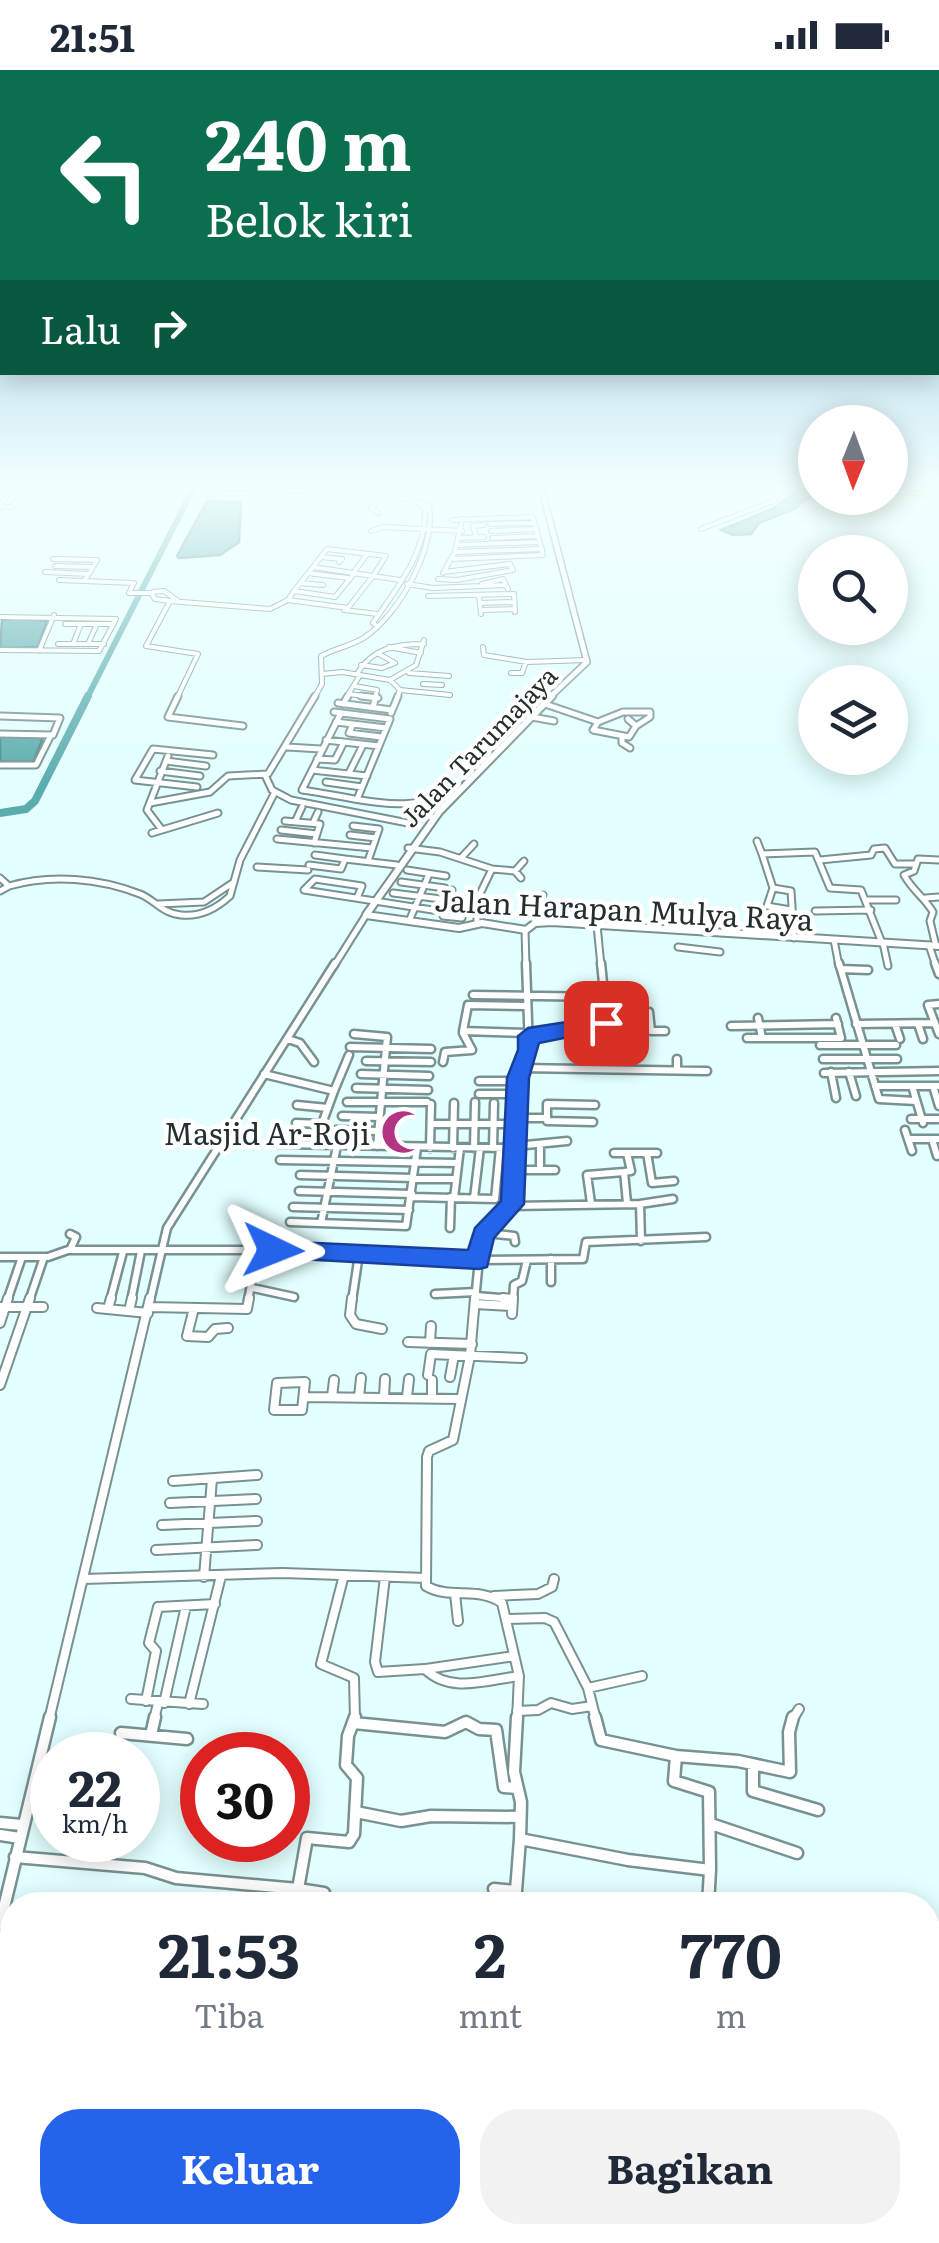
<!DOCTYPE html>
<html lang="id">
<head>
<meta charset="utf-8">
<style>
  :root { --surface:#fff; --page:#f2f2f3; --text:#1f2937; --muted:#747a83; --accent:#2563eb }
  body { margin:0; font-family:Literata,serif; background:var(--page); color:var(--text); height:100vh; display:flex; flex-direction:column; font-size:38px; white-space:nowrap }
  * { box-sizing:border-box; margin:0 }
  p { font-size:32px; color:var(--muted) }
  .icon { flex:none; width:55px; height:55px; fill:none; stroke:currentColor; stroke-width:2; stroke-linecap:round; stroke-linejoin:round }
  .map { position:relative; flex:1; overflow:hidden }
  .panel { position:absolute; left:0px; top:1822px; width:940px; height:352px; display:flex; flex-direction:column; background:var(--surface); border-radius:40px 40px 0 0; box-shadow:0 5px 25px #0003 }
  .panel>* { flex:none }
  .top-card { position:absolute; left:0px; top:0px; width:940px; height:305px; box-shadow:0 5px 25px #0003; background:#0b6e4f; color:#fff; overflow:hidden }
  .needle { width:65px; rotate:181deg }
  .buttons { position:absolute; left:798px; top:335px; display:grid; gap:20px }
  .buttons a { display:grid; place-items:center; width:110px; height:110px; border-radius:50%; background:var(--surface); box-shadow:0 5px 25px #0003; font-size:50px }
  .speed { position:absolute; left:30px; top:1662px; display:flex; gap:20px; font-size:50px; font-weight:700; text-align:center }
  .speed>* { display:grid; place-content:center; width:130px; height:130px; border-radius:50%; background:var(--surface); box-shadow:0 5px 25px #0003; line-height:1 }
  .speed small { font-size:25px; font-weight:400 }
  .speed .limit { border:15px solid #d22; background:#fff; color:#111 }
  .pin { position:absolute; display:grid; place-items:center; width:85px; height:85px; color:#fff; margin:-42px; border-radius:20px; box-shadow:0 5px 15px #0006 }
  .me { position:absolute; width:110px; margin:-55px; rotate:92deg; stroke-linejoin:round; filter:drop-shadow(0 0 8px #0008) }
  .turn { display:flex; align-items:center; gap:35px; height:210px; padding:0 40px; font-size:45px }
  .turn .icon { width:130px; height:130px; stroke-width:2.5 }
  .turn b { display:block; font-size:70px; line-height:85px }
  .then { display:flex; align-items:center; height:95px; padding:0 40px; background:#0003; gap:20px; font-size:38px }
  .eta { display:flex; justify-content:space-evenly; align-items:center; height:170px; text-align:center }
  .eta b { font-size:60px; font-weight:700; line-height:70px }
  .action { display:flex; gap:20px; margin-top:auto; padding:20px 40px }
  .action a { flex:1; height:115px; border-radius:40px; background:var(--accent); color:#fff; font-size:40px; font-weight:700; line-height:115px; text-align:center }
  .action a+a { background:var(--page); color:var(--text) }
  .status { display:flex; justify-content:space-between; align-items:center; height:70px; padding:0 50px; background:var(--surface); direction:ltr }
  .status svg { height:28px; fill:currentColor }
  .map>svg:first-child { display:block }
</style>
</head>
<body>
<div class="status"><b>21:51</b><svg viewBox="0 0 49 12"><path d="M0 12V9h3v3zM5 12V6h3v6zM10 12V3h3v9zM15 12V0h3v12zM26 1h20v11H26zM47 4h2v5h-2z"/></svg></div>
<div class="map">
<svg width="939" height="2173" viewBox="0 0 939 2173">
  <rect width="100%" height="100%" fill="#e3ffff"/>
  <!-- water -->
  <path fill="#5aacad" stroke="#4a8687" stroke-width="2.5" d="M804 416H815V422L794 439 759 453 751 464 733 465 721 460 772 439Z
    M207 431 241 432 239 472 220 485 179 488 177 486Z
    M19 548 47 551 38 577 0 578 2 550Z
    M0 666 43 668 33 693 0 694Z"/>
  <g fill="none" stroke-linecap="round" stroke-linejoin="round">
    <!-- river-far1 -->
    <path stroke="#5aacad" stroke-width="6" d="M87 628 196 413"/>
    <!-- river -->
    <path stroke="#5aacad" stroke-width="8" d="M0 743 26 739 35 731 88 626"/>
    <!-- street-far4 casing -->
    <g stroke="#789191" stroke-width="6">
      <path id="street-far4" d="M52 413 48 418 74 419 79 413
        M209 413 205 424 271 422
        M800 413 815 414
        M209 414H250
        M273 414 288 413
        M304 414 341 413
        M890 415H936
        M0 417 4 413
        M249 417H272
        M504 420 541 419
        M287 421 375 419
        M899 422 932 424 936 414
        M0 435 17 413
        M0 437H12L31 413H26
        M378 443 371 438 384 425
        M490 454 535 453
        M701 459 771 432 795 413
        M371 461 384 457 462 461
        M491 461 537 459
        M476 467 473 456 483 455
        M459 468 484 467
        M492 468 538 466
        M457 475 540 472
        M327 479 386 486 373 506 313 497Z
        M455 482 542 479
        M321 487 342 489 339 492
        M451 489 543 485 533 447 452 450
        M55 496 92 497
        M313 497 294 521 335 527 353 505
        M45 502 89 504 97 490 53 489
        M354 502 367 484
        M308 503 348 508
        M443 503 455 482 462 449
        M88 505 84 511 134 513 129 523H150
        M373 506 400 510
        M438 509 457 510 513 500 510 494 444 502
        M59 510 84 511
        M300 513 323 515
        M407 514 433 518 506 515
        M482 514 503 509 508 519
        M294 521 288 530 348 538 373 506
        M153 522 164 521 178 531
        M151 523 155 529 170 531
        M428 526 514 524 515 542
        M479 526 481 544
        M480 533 514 532
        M344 540 378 544
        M481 540 515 539
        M0 547 116 549 99 581 0 580
        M65 554H114
        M377 556 373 553C398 516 427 483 425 437L419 435
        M58 574H104
        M73 574 81 554
        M88 574 97 554
        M389 577 421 583
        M483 577 484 585 527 592 587 590
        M39 581 54 545
        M361 595 382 598 395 593 377 583
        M409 603 449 606
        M511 603H522L526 592
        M322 604 342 602 390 610
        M357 604C372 578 396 574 424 574
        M423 614 442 615
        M354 616 377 620 375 628
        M400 620 450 625
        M349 624 378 628
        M177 628 198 584 146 576 170 531 270 539 288 530
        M314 628 322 614 321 586C335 578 352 576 365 567 400 543 436 478 429 436L375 419 376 413
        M346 628 360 605
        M397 628 400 620 390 610 416 595 424 570"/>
    </g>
    <!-- street-far3 casing -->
    <g stroke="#789191" stroke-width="9">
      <path id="street-far3" d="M178 626 168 647 243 656
        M361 626 378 628
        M338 633 392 640
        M343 634 348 626
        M545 634 598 652 593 660 629 667 636 656 628 649
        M373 637 376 626
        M334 642 390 649 358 727
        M341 643 302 720C334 724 389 739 418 732L428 738 426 745 433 748
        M391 643 398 626
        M0 646 60 648 53 665 0 664
        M532 647 554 651
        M336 652 386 658
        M598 652 623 642H650V647L636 656
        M353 654 349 663 381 667
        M622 667V673L630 678
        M326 670 379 676
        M287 677 321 679
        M317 689 335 690 344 672
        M166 691 206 696
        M0 695H36L51 665
        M312 700 367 706
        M160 701 200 706
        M349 703 363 675
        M265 705 272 720 291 730 413 754 426 745
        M326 712 362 717
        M197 717 135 710 153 679 213 685
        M150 733 210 722 228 706 268 704 315 626
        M285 751 320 754 314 773
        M295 752 302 737
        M313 753 318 742
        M353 756 379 759 368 791
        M162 760 147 740 168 686
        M281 760 317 764
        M152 763 218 743
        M350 765 376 768
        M277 769 372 778
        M757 771 762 784
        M408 778 440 782 492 799
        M315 785 345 789
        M461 788 474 774
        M820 790 871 785 874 779 885 778 895 794H915
        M309 795 341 799 345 789 397 795
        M257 797 308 800
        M407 800 446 806
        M515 801 524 791
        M0 808 9 816C51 804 99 808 140 824 155 830 163 844 181 845 200 847 216 839 230 826L240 790 275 722
        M401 812 445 818
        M773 818 767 836 791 840
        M304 820 439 841
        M304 820 315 809 362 816 357 828
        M452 820 443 846 462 848 470 821
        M0 821 9 816
        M393 823 441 829
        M925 828 939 827
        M866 830H896
        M158 834 204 832 234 812
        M815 841 871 840
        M410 849 429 804
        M535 853 543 825
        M477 854V830L492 799 515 801 521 808
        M597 855 601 896
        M525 860 526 896
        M794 868 791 821 773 818 762 784 815 782 830 818 861 820 882 873
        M834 870 839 896
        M883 873 888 896
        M929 875 936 896
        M936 876 930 851 933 842C924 827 913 821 904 805L914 801 918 789 939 790
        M678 877 720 882
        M334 896 366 845"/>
    </g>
    <!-- street-far2 casing -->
    <g stroke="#789191" stroke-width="11">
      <path id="street-far2" d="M839 893 879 1029 916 1031
        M935 893 939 904
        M841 899 868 900
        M473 925 606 927
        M939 934 928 935 939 964
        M527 936 468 935 463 961 528 963
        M606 938 649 942 651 961H665
        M758 948 762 968
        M856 954 935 953
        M895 954 900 969
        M918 954 923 969
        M731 956 838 954
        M354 964 387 967 377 1076
        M528 966 607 953 601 893
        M747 968H841L836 948
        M288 969 300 973 314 992
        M820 975H896
        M350 977 431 979
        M677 989V1000
        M823 989H897
        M366 991 431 992
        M443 992 445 982 472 980 463 963
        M521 998 707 1001
        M831 1002 836 1028
        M849 1002 856 1026
        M824 1003 939 1001
        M264 1004 334 1021 319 1062
        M361 1004 429 1006
        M479 1011H518
        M875 1016H939
        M912 1016 923 1053
        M933 1016 939 1036
        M356 1018 428 1020
        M334 1021 349 985
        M479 1024H517
        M347 1032H427
        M297 1035 328 1038
        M342 1046 379 1047
        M516 1048H547
        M911 1049H939
        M593 1052 547 1051V1034L595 1035
        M296 1053 322 1054
        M431 1054H516
        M336 1060 378 1061
        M905 1060 912 1081
        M908 1069H939
        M932 1069 937 1086
        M279 1074 516 1078
        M516 1076 567 1071
        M540 1076V1100
        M430 1078 431 1034
        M453 1078 454 1033
        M474 1078 475 1032
        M493 1078 494 1033
        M614 1083H627
        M647 1083 652 1113 674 1111
        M280 1090 457 1093
        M515 1100H555
        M624 1102 631 1101 627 1083H657
        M300 1105 413 1108
        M413 1109H455
        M299 1121 412 1124
        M412 1127 495 1129 500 1078
        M454 1128 460 1078
        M474 1128 480 1078
        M591 1133 587 1105 624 1102 627 1133
        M640 1134 641 1171
        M512 1136 640 1134 673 1129
        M293 1137 409 1140
        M290 1152 406 1156 417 1078
        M321 1153 337 1076
        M450 1158 451 1127
        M486 1163 514 1166 515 1172
        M70 1164 76 1167 70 1180
        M0 1187H48L68 1180H273L479 1190 583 1189 586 1172 706 1167
        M551 1189V1212
        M253 1218 294 1227
        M435 1224 476 1222
        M476 1226 512 1229
        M7 1231 22 1187
        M29 1231 44 1187
        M110 1231 123 1182
        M131 1231 141 1181
        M150 1231 167 1158 335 893
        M248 1231 257 1181
        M352 1231 359 1184
        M475 1231 481 1168 513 1131 518 1008 529 980 526 893
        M513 1231 514 1215 522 1211 527 1190"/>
    </g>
    <!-- street-far1 casing -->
    <g stroke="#789191" stroke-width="12">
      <path id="street-far1" d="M352 1228 350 1245 356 1254 382 1259
        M475 1228 470 1286 453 1370 429 1381 427 1387 426 1516C450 1530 479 1516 502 1533L519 1606 517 1650
        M503 1228 512 1229
        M475 1234 512 1236
        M0 1237H43
        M150 1237 247 1239 249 1228
        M97 1238 148 1243
        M194 1238 187 1266 208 1267 215 1259 228 1258
        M108 1239 111 1228
        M129 1241 132 1228
        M512 1244 513 1228
        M0 1253 8 1228
        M408 1272 472 1274
        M430 1273 431 1256
        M428 1305 431 1284 522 1288
        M450 1307 454 1285
        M432 1310V1327
        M305 1312 302 1340H274L277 1313Z
        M0 1315 30 1228
        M304 1327 461 1329
        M332 1327 334 1310
        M359 1327 361 1308
        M384 1327 385 1309
        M407 1327 409 1309
        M173 1411 257 1405
        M170 1433 256 1429
        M162 1455 257 1451
        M156 1480 257 1475
        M344 1505 321 1594 354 1608 355 1650
        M204 1507 212 1409
        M385 1507 375 1592 378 1602 425 1599C450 1624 487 1610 519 1606
        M83 1509 283 1503 426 1508
        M455 1524 458 1551
        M494 1526 538 1524 552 1517 554 1509
        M507 1549 545 1548 554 1552 588 1618 596 1650
        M426 1599 514 1586
        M588 1618 642 1606
        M131 1629 203 1634
        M146 1631 156 1581 149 1573 158 1537 215 1534
        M164 1633 186 1536
        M189 1634 221 1506
        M517 1641 538 1640 551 1633 572 1639 592 1636
        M49 1650 150 1228
        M154 1650 158 1633
        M792 1650 799 1639"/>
    </g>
    <!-- street casing -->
    <g stroke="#789191" stroke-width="15">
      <path id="street" d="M517 1647 514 1702 521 1732 520 1769 628 1790 710 1800 708 1835
        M595 1647 601 1670 676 1686
        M354 1653 445 1662 466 1652 479 1659 496 1660 504 1717 516 1718
        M121 1663 187 1669
        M151 1665 155 1647
        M753 1695V1721L818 1740
        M356 1742 401 1751 431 1746 520 1747
        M0 1753 22 1755
        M711 1754 797 1783
        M0 1765 20 1768
        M15 1787 145 1798 176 1808 298 1819 307 1768 349 1772 354 1764 357 1708 346 1695 348 1666 355 1647
        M710 1799 709 1722 674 1711 676 1686 738 1691 790 1702 789 1662 793 1647
        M298 1819 324 1823
        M494 1819 516 1821 520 1769
        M0 1854 50 1647
        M0 1923 12 1874
        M849 2162 888 2173
        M481 2173 482 2162
        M686 2173 688 2162
        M731 2173 735 2162
        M773 2173 774 2162"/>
    </g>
    <!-- secondary-far1 casing -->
    <g stroke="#789191" stroke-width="8">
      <path id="secondary-far1" d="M540 413 587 592 549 628"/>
    </g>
    <!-- secondary casing -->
    <g stroke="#789191" stroke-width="10">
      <path id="secondary" d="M552 626 439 742 366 845 459 858 482 853 526 860 535 853 552 852 939 876"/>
    </g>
    <!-- street-far4 -->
    <use href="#street-far4" stroke="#fff" stroke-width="4"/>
    <!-- street-far3 -->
    <use href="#street-far3" stroke="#fff" stroke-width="5"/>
    <!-- street-far2 -->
    <use href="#street-far2" stroke="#fff" stroke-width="6"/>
    <!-- street-far1 -->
    <use href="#street-far1" stroke="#fff" stroke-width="8"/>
    <!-- street -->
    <use href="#street" stroke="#fff" stroke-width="10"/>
    <!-- secondary-far1 -->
    <use href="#secondary-far1" stroke="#fff" stroke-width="5"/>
    <!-- secondary -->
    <use href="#secondary" stroke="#fff" stroke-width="6"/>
  </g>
  <!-- sky -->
  <linearGradient id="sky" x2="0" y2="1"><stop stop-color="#6fb1d0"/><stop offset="0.58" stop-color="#f2ffff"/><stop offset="1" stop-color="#f2ffff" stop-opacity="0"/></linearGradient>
  <rect width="939" height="717" fill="url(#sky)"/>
  <!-- route -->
  <path fill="#2563eb" stroke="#184099" stroke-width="2.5" d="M606 946 614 948 617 953 614 958 539 973 529 1008 524 1134 494 1168 487 1197 479 1199 264 1187 261 1180 264 1174 273 1171 468 1180 475 1158 501 1131 507 1008 518 980V966L528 958Z"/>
  <!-- icons -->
  <defs>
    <g id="mosque-bare" transform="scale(3.45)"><path d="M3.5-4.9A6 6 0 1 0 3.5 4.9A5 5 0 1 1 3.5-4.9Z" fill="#b23483" stroke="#fff" stroke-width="2.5" paint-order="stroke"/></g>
  </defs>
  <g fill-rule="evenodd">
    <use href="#mosque-bare" x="403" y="1062"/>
  </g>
  <g text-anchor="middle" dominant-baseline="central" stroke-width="9" stroke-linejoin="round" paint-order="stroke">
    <!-- far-street labels -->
    <g font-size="25" fill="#252f2f" stroke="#fff">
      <text transform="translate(478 676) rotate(-46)">Jalan Tarumajaya</text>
    </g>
    <!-- street labels -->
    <g font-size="30" fill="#252f2f" stroke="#fff">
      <text transform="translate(624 838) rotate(3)">Jalan Harapan Mulya Raya</text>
    </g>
    <!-- poi labels -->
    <g font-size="30" fill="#252f2f" stroke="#fff" text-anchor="end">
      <text x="370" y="1062">Masjid Ar-Roji</text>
    </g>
  </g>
</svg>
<div class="buttons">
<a><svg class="needle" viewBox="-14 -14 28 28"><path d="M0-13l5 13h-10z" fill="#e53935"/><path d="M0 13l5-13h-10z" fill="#747a83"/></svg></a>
<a><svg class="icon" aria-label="search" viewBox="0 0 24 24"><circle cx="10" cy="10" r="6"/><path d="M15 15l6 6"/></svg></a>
<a><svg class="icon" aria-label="layers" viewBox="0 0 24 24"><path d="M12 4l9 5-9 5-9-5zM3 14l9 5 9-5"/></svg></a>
</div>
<div class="speed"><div>22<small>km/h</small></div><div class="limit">30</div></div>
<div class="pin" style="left:606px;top:953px;background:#d93025"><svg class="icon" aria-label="arrive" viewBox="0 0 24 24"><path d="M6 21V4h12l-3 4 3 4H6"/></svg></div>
<svg class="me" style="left:273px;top:1180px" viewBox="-20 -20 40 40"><path d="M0-17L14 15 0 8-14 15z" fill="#2563eb" stroke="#fff" stroke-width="4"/></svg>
<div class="top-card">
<div class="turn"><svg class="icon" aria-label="left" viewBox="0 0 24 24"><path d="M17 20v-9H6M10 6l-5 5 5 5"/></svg><div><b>240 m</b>Belok kiri</div></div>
<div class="then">Lalu<svg class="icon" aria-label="right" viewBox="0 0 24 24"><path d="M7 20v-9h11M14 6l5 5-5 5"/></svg></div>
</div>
<section class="panel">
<div class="eta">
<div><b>21:53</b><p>Tiba</p></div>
<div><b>2</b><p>mnt</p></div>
<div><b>770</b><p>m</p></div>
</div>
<div class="action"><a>Keluar</a><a>Bagikan</a></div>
</section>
</div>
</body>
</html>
